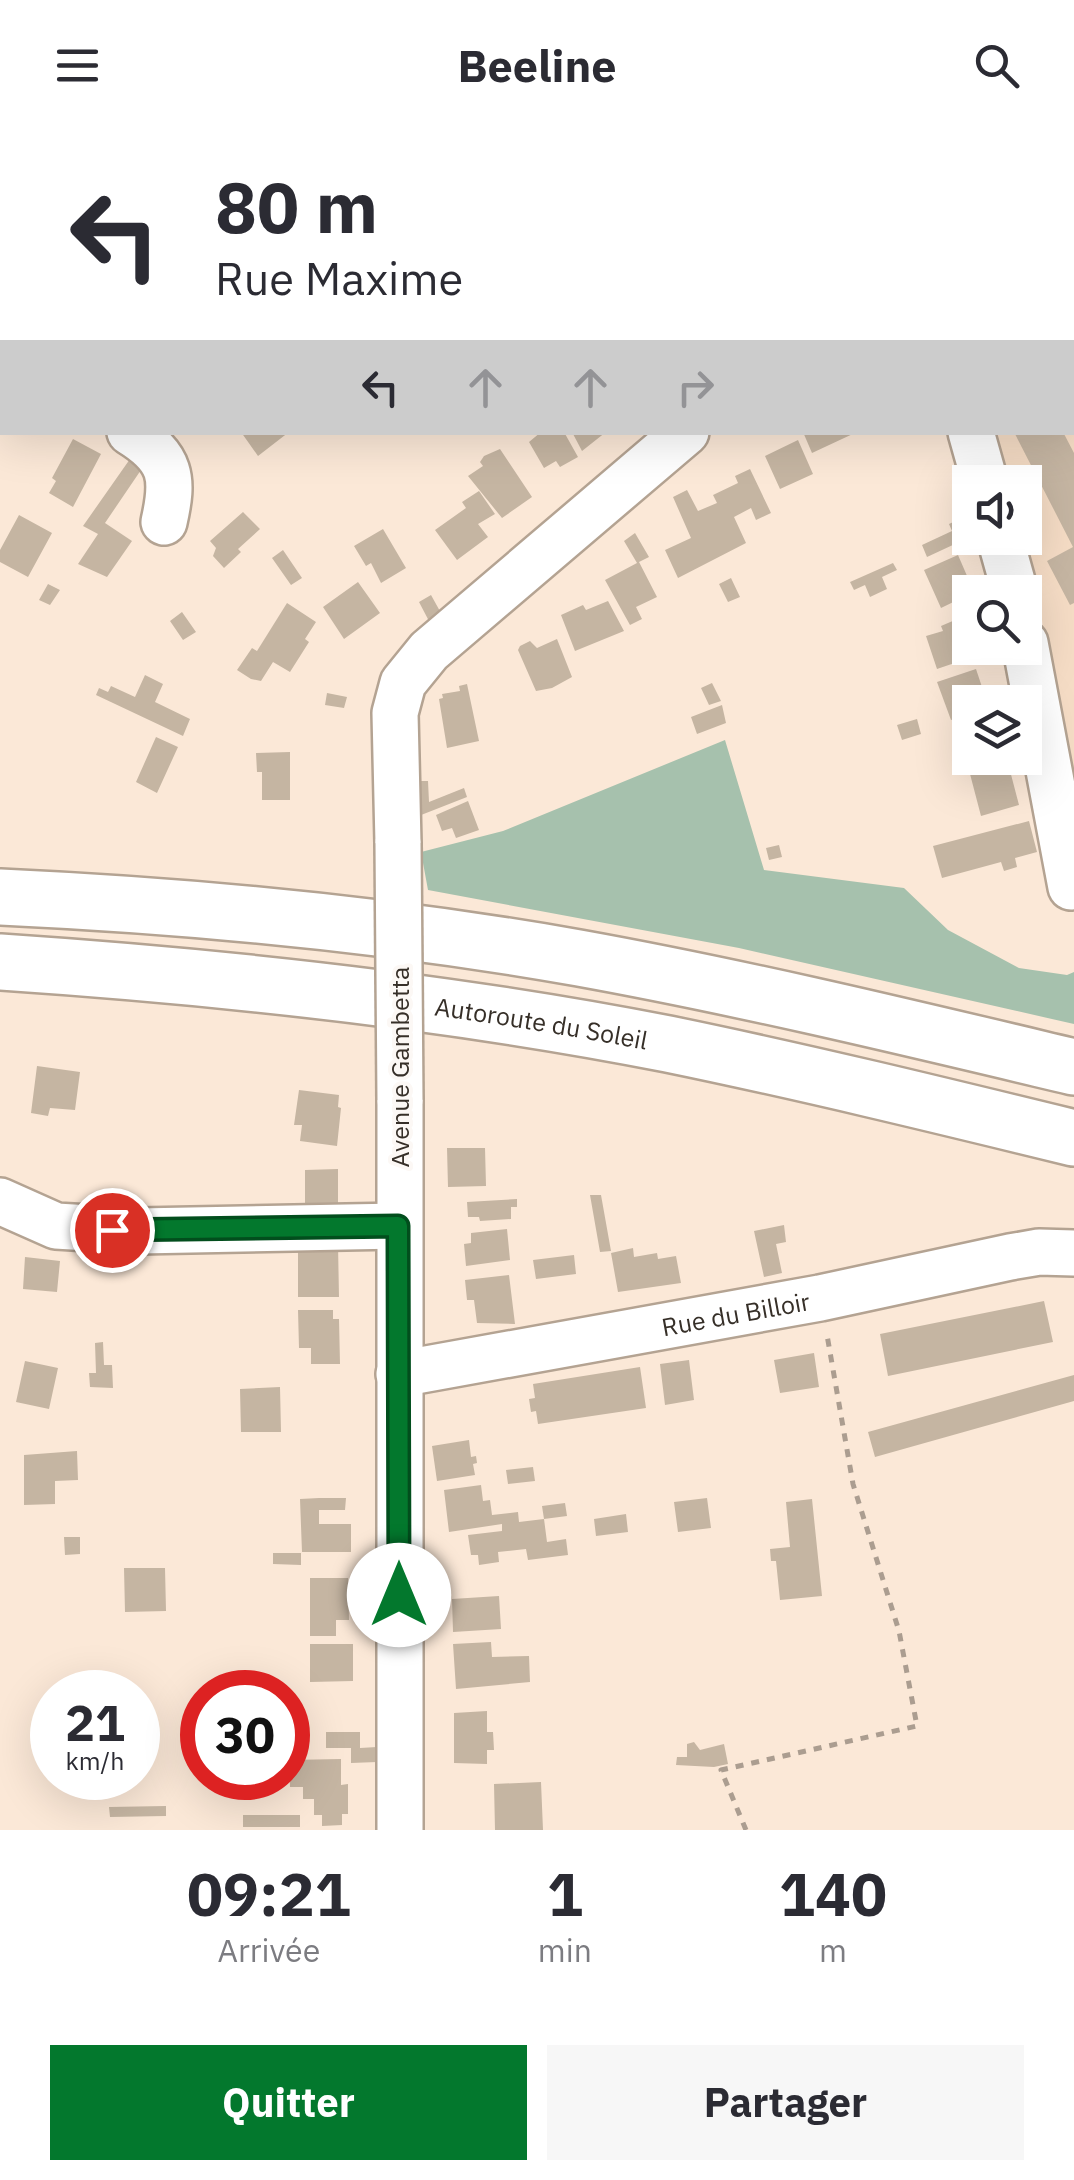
<!DOCTYPE html>
<html lang="fr">
<head>
<meta charset="utf-8">
<style>
  :root { --surface:#fff; --page:#f7f7f7; --text:#2b2b33; --muted:#7c7c81; --accent:#03782d }
  body { margin:0; font-family:"IBM Plex Sans",sans-serif; background:var(--page); color:var(--text); height:100vh; display:flex; flex-direction:column; font-size:38px; white-space:nowrap }
  * { box-sizing:border-box; margin:0 }
  p { font-size:32px; color:var(--muted) }
  .icon { flex:none; width:55px; height:55px; fill:none; stroke:currentColor; stroke-width:2; stroke-linecap:round; stroke-linejoin:round }
  .map { position:relative; height:1700px; overflow:hidden }
  .sheet { display:flex; flex-direction:column; background:var(--surface); flex:1 }
  .sheet>* { flex:none }
  .guide { position:absolute; left:0px; top:0px; width:1075px; height:305px; box-shadow:0 10px 40px #0002; background:#fff; color:var(--text); overflow:hidden }
  .controls { position:absolute; left:952px; top:335px; display:grid; gap:20px }
  .controls a { display:grid; place-items:center; width:90px; height:90px; border-radius:0px; background:var(--surface); box-shadow:0 10px 40px #0002; font-size:50px }
  .speed { position:absolute; left:30px; top:1540px; display:flex; gap:20px; font-size:50px; font-weight:700; text-align:center }
  .speed>* { display:grid; place-content:center; width:130px; height:130px; border-radius:50%; background:var(--surface); box-shadow:0 10px 40px #0002; line-height:1 }
  .speed small { font-size:25px; font-weight:400 }
  .speed .limit { border:15px solid #d22; background:#fff; color:#111 }
  .pin { position:absolute; display:grid; place-items:center; width:85px; height:85px; color:#fff; margin:-42px; border:5px solid #fff; border-radius:50%; box-shadow:0 2px 10px #0007 }
  .me { position:absolute; width:110px; margin:-55px; rotate:0deg; stroke-linejoin:round; filter:drop-shadow(0 0 8px #0008) }
  .turn { display:flex; align-items:center; gap:35px; height:210px; padding:0 50px; font-size:45px }
  .turn .icon { width:130px; height:130px; stroke-width:2.5 }
  .turn b { display:block; font-size:70px; line-height:85px }
  .lanes { display:flex; align-items:center; height:95px; padding:0 50px; background:#0003; justify-content:center; gap:50px; direction:ltr }
  .lanes .off { opacity:.35 }
  .eta { display:flex; justify-content:space-evenly; align-items:center; height:170px; text-align:center }
  .eta b { font-size:60px; font-weight:800; line-height:70px }
  .action { display:flex; gap:20px; margin-top:auto; padding:20px 50px }
  .action a { flex:1; height:115px; border-radius:0px; background:var(--accent); color:#fff; font-size:40px; font-weight:800; line-height:115px; text-align:center }
  .action a+a { background:var(--page); color:var(--text) }
  header { display:flex; justify-content:space-between; align-items:center; height:130px; padding:0 50px; background:var(--surface); font-size:45px; font-weight:800 }
  .map>svg:first-child { display:block }
</style>
</head>
<body>
<header><svg class="icon" aria-label="menu" viewBox="0 0 24 24"><path d="M4 6h16M4 12h16M4 18h16"/></svg>Beeline<svg class="icon" aria-label="search" viewBox="0 0 24 24"><circle cx="10" cy="10" r="6"/><path d="M15 15l6 6"/></svg></header>
<div class="map">
<svg width="1074" height="1700" viewBox="0 0 1074 1700">
  <rect width="100%" height="100%" fill="#fbe8d7"/>
  <!-- built -->
  <path fill="#f5dcc5" d="M1073 273H1074V692L1039 470 1018 408H1025V352H1000L983 303 1072 302Z"/>
  <!-- green -->
  <path fill="#a6c1ad" d="M725 610 764 740 904 758 948 800 1019 838 1067 845 1074 842V894L739 818 428 760 421 722 503 701Z"/>
  <!-- building -->
  <path fill="#c5b5a2" d="M241 302H289L258 326Z
    M541 302H564L578 327 560 337 556 331 544 338 529 312Z
    M572 302H606L582 321Z
    M803 302H857L812 323Z
    M1014 302H1063L1074 323V473L1070 475 1047 431 1073 417Z
    M73 309 101 324 73 377 49 363 56 351 52 348Z
    M798 310 813 344 780 359 765 326Z
    M500 319 532 367 502 388 468 346 483 336 480 332 484 326Z
    M130 329 143 337 105 393 132 411 107 447 78 434 98 404 83 396Z
    M750 339 771 383 756 390 751 378 734 387 746 413 678 448 665 420 691 408 673 367 687 360 698 381 717 373 713 365 738 353 735 346Z
    M479 361 495 384 478 394 488 407 457 430 435 400 466 378 462 372Z
    M243 382 260 399 238 419 241 422 224 438 213 426 216 418 210 411Z
    M970 384V407L927 427 922 415 952 401 949 394Z
    M19 385 52 403 28 447 0 432V420Z
    M383 399 406 438 381 453 371 433 366 436 354 416Z
    M635 403 649 427 639 432 657 467 636 477 642 489 630 495 605 450 637 433 624 411Z
    M283 420 302 448 291 455 272 428Z
    M958 425 974 462 941 478 924 440Z
    M893 433 897 440 882 447 887 459 870 467 865 455 854 460 850 452Z
    M731 448 740 467 728 472 719 454Z
    M358 452 380 483 344 509 323 477Z
    M48 454 60 460 50 475 39 470Z
    M431 465 441 483 430 493 419 472Z
    M608 471 624 501 575 521 561 485 583 475 586 480Z
    M287 473 316 492 305 509 309 512 290 542 273 532 261 551 251 549 237 540 252 518 257 521Z
    M182 482 196 502 183 510 170 491Z
    M955 490 957 496 961 494 972 527 937 539 926 506 943 501 941 496Z
    M557 509 572 547 552 558 536 561 518 520 520 516 530 511 537 518Z
    M976 539 987 572H970V583L951 590 937 552Z
    M145 545 163 554 155 572 190 589 183 606 96 565 99 558 108 562 111 556 135 567Z
    M712 553 721 571 709 575 701 558Z
    M467 554 479 611 447 618 439 569 443 568 442 564 460 561 459 556Z
    M327 563 347 567 344 578 325 575Z
    M722 575 726 593 697 604 691 587Z
    M917 589 921 604 902 610 897 595Z
    M970 598V628H990L970 635 959 602Z
    M156 607 178 617 157 663 136 652Z
    M290 622V670H262V642H257L256 623Z
    M1008 633 1019 675 981 686 970 644Z
    M416 651H428L429 672 464 658 467 667 416 687Z
    M468 671 479 700 456 708 452 698 442 701 436 685Z
    M1029 691 1037 722 1015 728 1017 737 1004 741 1001 732 942 748 933 716Z
    M779 715 782 727 769 730 766 718Z
    M37 936 80 942 75 980 50 978 48 986 31 983Z
    M299 960 339 965 338 977 341 978 337 1016 300 1011 302 995H294Z
    M447 1018H485L486 1056 448 1057Z
    M338 1039V1076H305V1040Z
    M590 1065H601L611 1121 600 1122Z
    M517 1069V1077H511V1089L480 1091 479 1087H468L467 1072Z
    M784 1095 786 1112 776 1114 782 1143 764 1147 754 1101Z
    M507 1099 510 1130 466 1136 464 1114 471 1113V1103Z
    M298 1113 338 1114 339 1167H298Z
    M633 1118 634 1127 657 1123 658 1129 676 1126 681 1153 618 1162 611 1123Z
    M574 1125 576 1144 536 1149 533 1130Z
    M25 1127 60 1131 57 1162 23 1159Z
    M509 1145 515 1194 477 1193 474 1170H467L465 1150Z
    M1044 1171 1053 1212 888 1246 880 1204Z
    M298 1180H333V1189H339L340 1234H311V1218H299Z
    M103 1212 104 1235H112L113 1258 90 1257 89 1243H96L95 1213Z
    M814 1223 819 1257 780 1263 774 1230Z
    M689 1230 694 1270 665 1275 660 1234Z
    M25 1231 58 1238 49 1279 16 1272Z
    M640 1237 646 1278 538 1294 536 1281 531 1282 529 1269 535 1268 533 1254Z
    M1074 1245V1271L875 1327 868 1302Z
    M280 1257 281 1302H241L240 1259Z
    M469 1310 471 1327 476 1326 477 1333 473 1334 475 1345 437 1351 432 1316Z
    M77 1321 78 1350 55 1351V1374L24 1375V1325Z
    M533 1337 535 1351 508 1354 506 1340Z
    M481 1355 483 1371 490 1370 492 1385 518 1382 519 1392 544 1389 547 1412 566 1409 568 1425 528 1430 526 1419 498 1422 499 1432 479 1435 478 1425H471L468 1405 502 1401V1394L449 1402 444 1360Z
    M319 1368H346L345 1380H319V1394H351V1422H302L300 1369Z
    M707 1368 711 1398 678 1402 674 1372Z
    M812 1369 822 1466 780 1470 776 1431H771L770 1419 790 1417 786 1372Z
    M565 1373 567 1386 544 1389 542 1376Z
    M626 1384 628 1402 596 1406 594 1389Z
    M64 1407H80V1424L65 1425Z
    M273 1423H301V1435L273 1434Z
    M124 1438H165L166 1481 125 1482Z
    M310 1448H348L349 1490H336V1506H310Z
    M499 1466 501 1499 453 1502 452 1469Z
    M491 1512 492 1527 529 1526 530 1552 456 1559 453 1514Z
    M310 1514H353V1551L310 1552Z
    M487 1581V1602H493L494 1620H487V1634L454 1633V1583Z
    M190 1599H202V1615H189Z
    M326 1602H360V1618L377 1617V1632L351 1633V1618H326Z
    M694 1612 700 1620 724 1614 728 1634 714 1637 676 1635 677 1627H687V1614Z
    M341 1629V1655L348 1654V1684H342V1695L322 1696V1685H314V1669H303V1657H290L289 1630Z
    M541 1652 543 1700H495L494 1654Z
    M166 1676V1686L110 1687 109 1677Z
    M243 1685H300V1697H243Z"/>
  <g fill="none" stroke-linecap="round" stroke-linejoin="round">
    <!-- minor casing -->
    <g stroke="#b4a392" stroke-width="50">
      <g id="minor">
        <path d="M874 0 875 2"/>
        <path d="M21 2 23 0"/>
        <path d="M0 41 2 37"/>
        <path d="M1072 179H1074"/>
        <path d="M0 224 2 225"/>
        <path d="M1072 240H1074"/>
        <path d="M130 302C172 328 174 348 164 392"/>
        <path d="M971 302 985 352"/>
        <path d="M1000 408 1015 462"/>
        <path d="M1025 513 1071 757"/>
        <path d="M398 713 395 583 403 553 429 521 686 302"/>
        <path d="M0 1071 56 1096 139 1101 399 1096"/>
        <path id="s1" d="M399 1244 820 1168 1010 1127 1039 1122 1074 1123"/>
        <path d="M400 1700V970"/>
      </g>
    </g>
    <!-- highway casing -->
    <g stroke="#b4a392" stroke-width="60">
      <g id="highway">
        <path d="M0 767C194 776 387 794 579 828 745 858 910 898 1074 937"/>
        <path id="s2" d="M0 832C224 847 449 871 668 914 804 942 939 975 1074 1008"/>
      </g>
    </g>
    <!-- path -->
    <path stroke="#ab9d90" stroke-width="5" stroke-dasharray="8 8" stroke-linecap="butt" d="M987 2V0
      M746 1700 721 1640 917 1596 899 1501 853 1354 827 1205"/>
    <!-- minor -->
    <use href="#minor" stroke="#fff" stroke-width="45"/>
    <!-- highway -->
    <use href="#highway" stroke="#fff" stroke-width="55"/>
    <!-- minor-bridge casing -->
    <g stroke="#b4a392" stroke-width="50" stroke-linecap="butt">
      <path id="minor-bridge" d="M398 713 400 970"/>
    </g>
    <!-- minor-bridge -->
    <use href="#minor-bridge" stroke="#fff" stroke-width="45"/>
  </g>
  <g fill="none" stroke-linecap="round" stroke-linejoin="round">
    <!-- route casing -->
    <g stroke="#024e1d" stroke-width="25">
      <path id="route" d="M112 1100 398 1096 399 1465"/>
    </g>
    <!-- route -->
    <use href="#route" stroke="#03782d" stroke-width="18"/>
  </g>
  <g text-anchor="middle" dominant-baseline="central" stroke-width="8" stroke-linejoin="round" paint-order="stroke">
    <!-- street labels -->
    <g font-size="25" fill="#362f28" stroke="#fcf8f5">
      <text stroke="none"><textPath href="#s2" startOffset="545">Autoroute du Soleil</textPath></text>
      <text transform="translate(399 937) rotate(-90)">Avenue Gambetta</text>
      <text stroke="none"><textPath href="#s1" startOffset="342">Rue du Billoir</textPath></text>
    </g>
  </g>
</svg>
<div class="controls">
<a><svg class="icon" aria-label="sound" viewBox="0 0 24 24"><path d="M4 9h4l5-4v14l-5-4H4zM17 9q2 3 0 6"/></svg></a>
<a><svg class="icon" aria-label="search" viewBox="0 0 24 24"><circle cx="10" cy="10" r="6"/><path d="M15 15l6 6"/></svg></a>
<a><svg class="icon" aria-label="layers" viewBox="0 0 24 24"><path d="M12 4l9 5-9 5-9-5zM3 14l9 5 9-5"/></svg></a>
</div>
<div class="speed"><div>21<small>km/h</small></div><div class="limit">30</div></div>
<div class="pin" style="left:112px;top:1100px;background:#d93025"><svg class="icon" aria-label="arrive" viewBox="0 0 24 24"><path d="M6 21V4h12l-3 4 3 4H6"/></svg></div>
<svg class="me" style="left:399px;top:1465px" viewBox="-20 -20 40 40"><circle r="19" fill="#fff"/><path d="M0-13L10 11 0 6-10 11z" fill="#03782d"/></svg>
<div class="guide">
<div class="turn"><svg class="icon" aria-label="left" viewBox="0 0 24 24"><path d="M17 20v-9H6M10 6l-5 5 5 5"/></svg><div><b>80 m</b>Rue Maxime</div></div>
<div class="lanes"><svg class="icon" aria-label="left" viewBox="0 0 24 24"><path d="M17 20v-9H6M10 6l-5 5 5 5"/></svg><svg class="icon off" aria-label="ahead" viewBox="0 0 24 24"><path d="M12 20V5M6 11l6-6 6 6"/></svg><svg class="icon off" aria-label="ahead" viewBox="0 0 24 24"><path d="M12 20V5M6 11l6-6 6 6"/></svg><svg class="icon off" aria-label="right" viewBox="0 0 24 24"><path d="M7 20v-9h11M14 6l5 5-5 5"/></svg></div>
</div>
</div>
<section class="sheet">
<div class="eta">
<div><b>09:21</b><p>Arrivée</p></div>
<div><b>1</b><p>min</p></div>
<div><b>140</b><p>m</p></div>
</div>
<div class="action"><a>Quitter</a><a>Partager</a></div>
</section>
</body>
</html>
